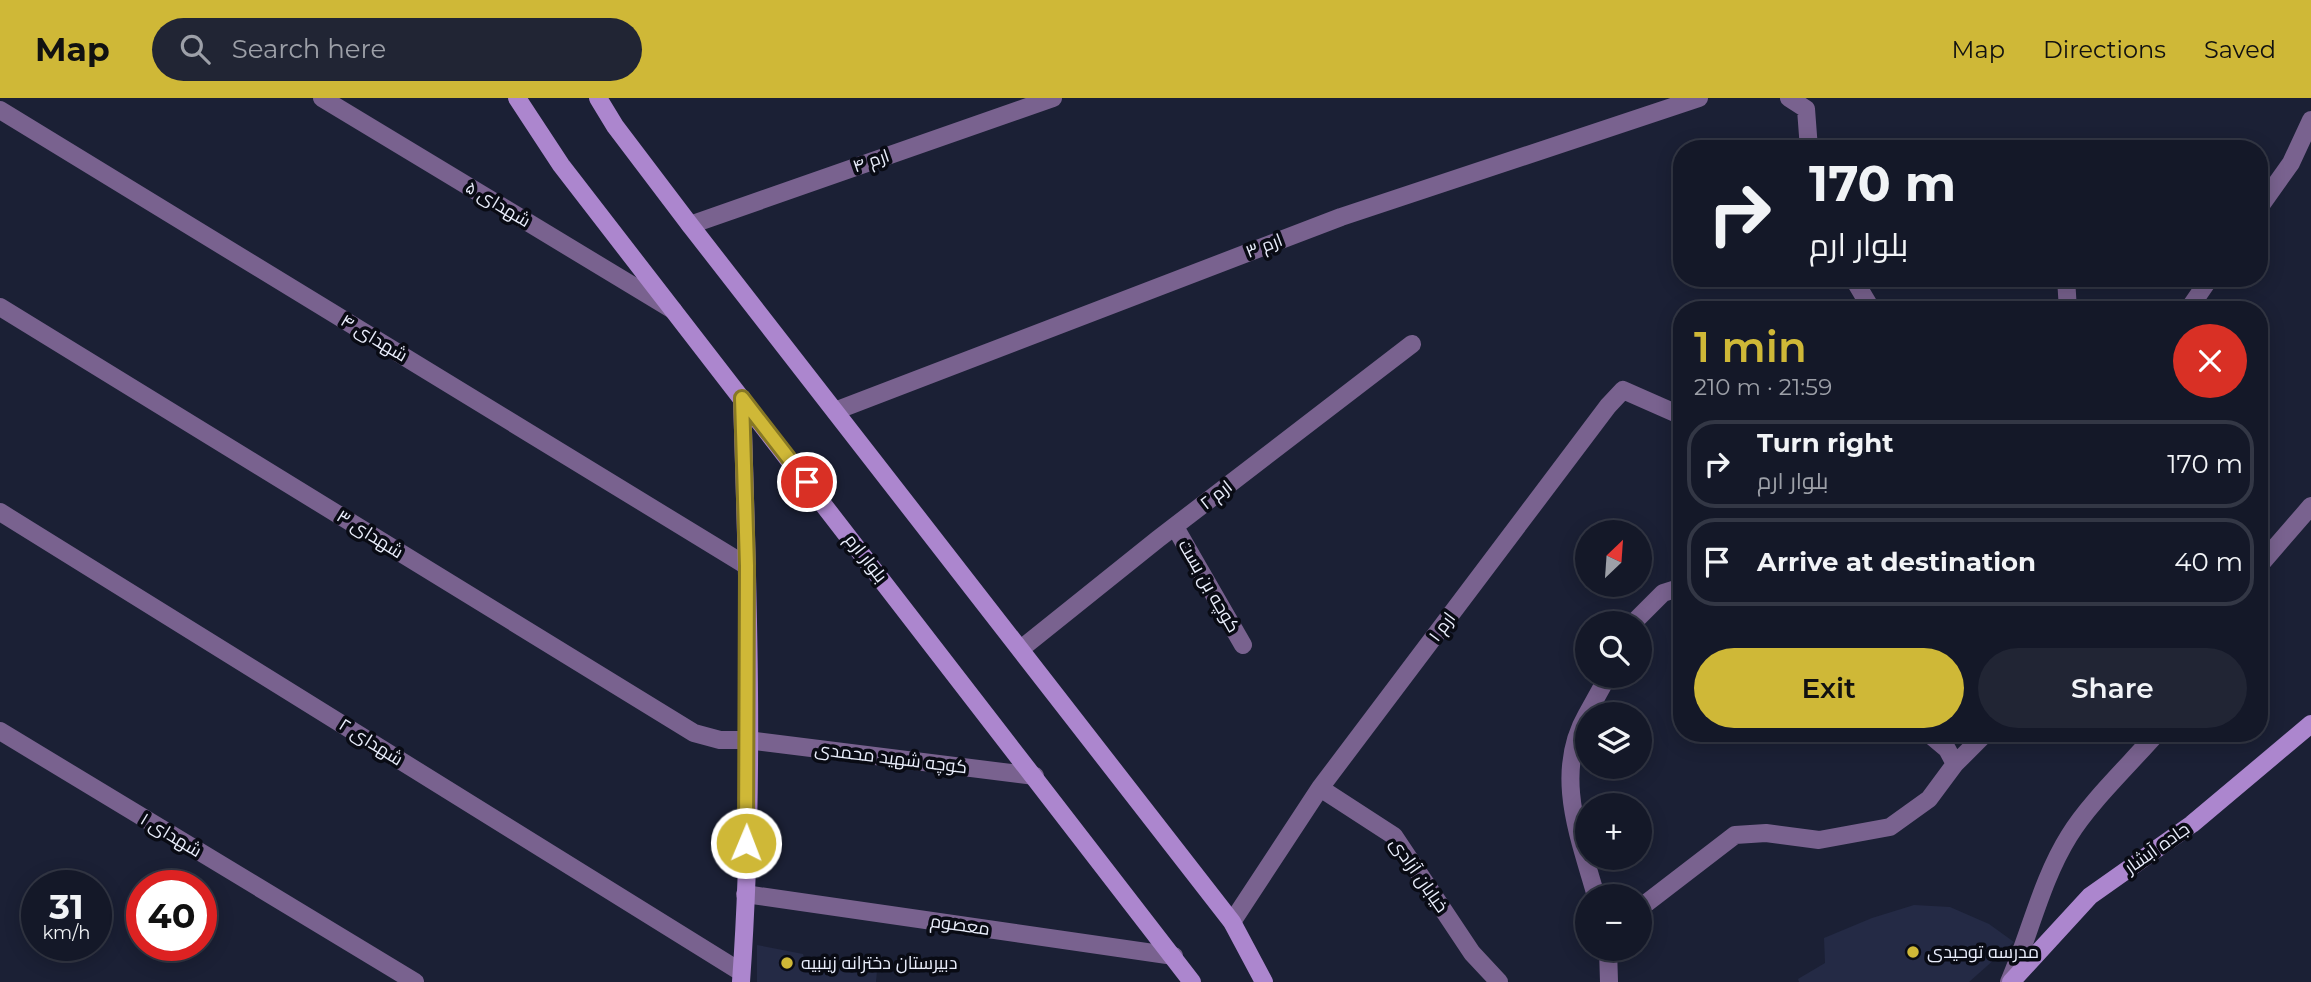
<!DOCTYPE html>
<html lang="en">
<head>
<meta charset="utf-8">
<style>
  :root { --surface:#141828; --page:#212534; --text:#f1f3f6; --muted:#9da0a8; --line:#333745; --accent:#cfb837 }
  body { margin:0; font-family:Montserrat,Cairo,sans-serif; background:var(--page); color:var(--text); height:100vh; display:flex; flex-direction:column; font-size:26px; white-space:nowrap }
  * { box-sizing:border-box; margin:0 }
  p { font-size:23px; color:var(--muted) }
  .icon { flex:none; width:38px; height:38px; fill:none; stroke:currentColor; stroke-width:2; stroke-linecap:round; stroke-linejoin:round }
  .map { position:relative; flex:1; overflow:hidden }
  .sheet { position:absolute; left:1673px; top:203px; width:595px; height:441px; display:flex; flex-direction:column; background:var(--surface); border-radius:28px; box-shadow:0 4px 18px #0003,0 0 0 2px var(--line) }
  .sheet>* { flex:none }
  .hud { position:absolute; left:1673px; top:42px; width:595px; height:147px; border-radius:28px; box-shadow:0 4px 18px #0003,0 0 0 2px var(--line); background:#141828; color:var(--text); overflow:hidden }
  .needle { width:46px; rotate:25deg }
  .tools { position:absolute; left:1575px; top:422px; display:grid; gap:14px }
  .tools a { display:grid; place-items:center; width:77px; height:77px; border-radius:50%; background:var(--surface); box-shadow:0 4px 18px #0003,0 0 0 2px var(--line); font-size:35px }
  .speed { position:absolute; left:21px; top:772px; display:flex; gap:14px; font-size:35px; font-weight:700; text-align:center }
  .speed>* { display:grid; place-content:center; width:91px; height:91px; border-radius:50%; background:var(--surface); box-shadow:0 4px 18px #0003,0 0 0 2px var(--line); line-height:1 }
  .speed small { font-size:18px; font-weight:400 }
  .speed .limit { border:10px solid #d22; background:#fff; color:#111 }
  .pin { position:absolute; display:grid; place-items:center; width:60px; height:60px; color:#fff; margin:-30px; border:4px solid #fff; border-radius:50%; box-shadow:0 2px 7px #0007 }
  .me { position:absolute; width:77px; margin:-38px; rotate:1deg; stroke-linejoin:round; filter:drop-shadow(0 0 5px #0008) }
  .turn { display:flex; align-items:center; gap:24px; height:147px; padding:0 21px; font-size:32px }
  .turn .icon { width:91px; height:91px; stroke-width:2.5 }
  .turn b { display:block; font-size:49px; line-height:60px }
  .round { display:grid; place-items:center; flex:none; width:74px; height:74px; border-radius:37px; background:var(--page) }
  .headline { display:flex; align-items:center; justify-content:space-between; height:119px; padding:0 21px }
  h1 { font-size:42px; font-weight:600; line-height:52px; color:var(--accent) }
  .button { display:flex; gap:14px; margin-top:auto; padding:14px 21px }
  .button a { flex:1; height:80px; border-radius:42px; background:var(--accent); color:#111; font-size:28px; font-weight:600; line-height:80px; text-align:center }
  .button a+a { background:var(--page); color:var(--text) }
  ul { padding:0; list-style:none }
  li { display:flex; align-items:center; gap:21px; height:88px; margin:0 14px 10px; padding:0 7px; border:4px solid var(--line); border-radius:28px }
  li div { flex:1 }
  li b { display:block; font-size:26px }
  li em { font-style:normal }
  header { display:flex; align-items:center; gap:42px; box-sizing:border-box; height:98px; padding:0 35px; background:var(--accent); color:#111 }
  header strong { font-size:33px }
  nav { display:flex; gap:38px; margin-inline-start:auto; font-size:24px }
  .search { width:490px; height:63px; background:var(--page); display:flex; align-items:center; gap:18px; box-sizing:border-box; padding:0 24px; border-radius:38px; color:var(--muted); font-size:26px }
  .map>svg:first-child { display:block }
</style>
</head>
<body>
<header>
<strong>Map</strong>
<div class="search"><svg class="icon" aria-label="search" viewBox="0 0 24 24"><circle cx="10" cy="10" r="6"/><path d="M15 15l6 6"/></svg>Search here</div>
<nav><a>Map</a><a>Directions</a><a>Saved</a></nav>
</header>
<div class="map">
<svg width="2311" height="884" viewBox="0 0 2311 884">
  <rect width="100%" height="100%" fill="#1b2035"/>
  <!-- built -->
  <path fill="#242a45" d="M1914 807 1950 809 1989 826 2014 844 1969 884H1799L1798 881 1825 865 1824 840 1872 820Z
    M757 847 803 856 805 863 877 873 876 884H757Z"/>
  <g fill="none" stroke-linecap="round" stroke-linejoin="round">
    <!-- street -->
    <path stroke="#79628f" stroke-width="18" d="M322 0 673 212
      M1789 0 1806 11 1809 51
      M0 12 747 468
      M2259 110 2291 65 2311 22
      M690 127 1053 0
      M1853 180 1872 212
      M2066 180 2068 212
      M0 209 694 635 720 642H747L1035 678
      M2188 212 2210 180
      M835 313 1341 119 1699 0
      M0 414 741 874
      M1175 429 1243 547
      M2259 468 2311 408
      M1633 525 1663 495 1682 489
      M1022 550 1158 441 1412 246
      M1587 616C1553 675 1579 738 1596 798
      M1587 616 1608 578
      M0 633 415 884
      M1928 635 1947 651 1955 666
      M1320 690 1394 738 1472 855 1499 884
      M745 796 1174 858
      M1640 810 1735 737 1766 735 1819 742 1890 729 1929 701 1955 666 1986 635
      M1232 824 1320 690 1608 308 1623 292 1682 318
      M1608 850 1609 884
      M2009 884C2030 836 2041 783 2069 738 2088 706 2131 665 2157 635"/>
    <!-- secondary -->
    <path stroke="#ac86ce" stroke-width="18" d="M517 0 561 67 1192 884
      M598 0 615 28 690 127 1232 824 1264 884
      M741 884C755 690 748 494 742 300
      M2011 884 2090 798 2192 726 2311 626"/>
  </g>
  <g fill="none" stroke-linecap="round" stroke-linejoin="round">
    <!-- route casing -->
    <g stroke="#877824" stroke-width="18">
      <path id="route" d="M746 745 747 468 742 300 807 384"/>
    </g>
    <!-- route -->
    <use href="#route" stroke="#cfb837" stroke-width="12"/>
  </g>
  <!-- markers -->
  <g fill="#cfb837" stroke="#090b14" stroke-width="2.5">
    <circle cx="1913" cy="854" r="7"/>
    <circle cx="787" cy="865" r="7"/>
  </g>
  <g text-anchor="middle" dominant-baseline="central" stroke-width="7" stroke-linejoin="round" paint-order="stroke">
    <!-- street labels -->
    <g font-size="18" fill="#eaeefc" stroke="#090b14">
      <text transform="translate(871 63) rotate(-19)">ارم ۴</text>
      <text transform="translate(498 106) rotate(31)">شهدای ۵</text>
      <text transform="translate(1264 148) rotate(-21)">ارم ۳</text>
      <text transform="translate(374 240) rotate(31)">شهدای ۴</text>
      <text transform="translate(1216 397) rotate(-38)">ارم ۲</text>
      <text transform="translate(370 436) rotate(32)">شهدای ۳</text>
      <text transform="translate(866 460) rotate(52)">بلوار ارم</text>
      <text transform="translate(1209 488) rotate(60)">کوچه بن بست</text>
      <text transform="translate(1442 529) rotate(-53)">ارم ۱</text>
      <text transform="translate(371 644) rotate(32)">شهدای ۲</text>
      <text transform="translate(891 660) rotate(7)">کوچه شهید محمدی</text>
      <text transform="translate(171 737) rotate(31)">شهدای ۱</text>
      <text transform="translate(2157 750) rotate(-35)">جاده آبشار</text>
      <text transform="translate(1419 777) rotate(55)">خیابان آزادی</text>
      <text transform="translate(960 827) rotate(8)">معصوم</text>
    </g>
    <!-- poi labels -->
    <g font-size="18" fill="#eaeefc" stroke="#090b14" text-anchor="start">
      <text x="1927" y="854">مدرسه توحیدی</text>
      <text x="801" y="865">دبیرستان دخترانه زینبیه</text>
    </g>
  </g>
</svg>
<div class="tools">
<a><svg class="needle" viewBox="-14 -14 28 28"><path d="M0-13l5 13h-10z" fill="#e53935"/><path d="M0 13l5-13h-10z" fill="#9da0a8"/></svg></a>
<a><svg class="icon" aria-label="search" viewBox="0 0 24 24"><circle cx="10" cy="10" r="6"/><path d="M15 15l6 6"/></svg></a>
<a><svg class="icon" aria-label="layers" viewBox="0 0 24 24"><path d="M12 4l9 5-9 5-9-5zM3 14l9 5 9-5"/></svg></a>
<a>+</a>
<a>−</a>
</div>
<div class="speed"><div>31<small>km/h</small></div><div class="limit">40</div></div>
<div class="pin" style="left:807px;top:384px;background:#d93025"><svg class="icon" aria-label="arrive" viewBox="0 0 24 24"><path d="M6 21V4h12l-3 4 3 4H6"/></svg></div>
<svg class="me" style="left:746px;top:745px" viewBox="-20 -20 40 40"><circle r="17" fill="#cfb837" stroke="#fff" stroke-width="3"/><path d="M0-11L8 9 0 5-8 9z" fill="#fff"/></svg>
<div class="hud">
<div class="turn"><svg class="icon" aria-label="right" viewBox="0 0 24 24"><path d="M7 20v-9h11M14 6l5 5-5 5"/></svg><div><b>170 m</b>بلوار ارم</div></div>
</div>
<section class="sheet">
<div class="headline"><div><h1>1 min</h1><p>210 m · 21:59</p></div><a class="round" style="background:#d93025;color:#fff"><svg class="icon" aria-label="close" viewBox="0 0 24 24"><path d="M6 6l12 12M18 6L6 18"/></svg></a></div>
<ul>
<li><svg class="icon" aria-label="right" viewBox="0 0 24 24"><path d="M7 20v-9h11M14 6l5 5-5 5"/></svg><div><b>Turn right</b><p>بلوار ارم</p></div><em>170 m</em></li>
<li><svg class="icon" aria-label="arrive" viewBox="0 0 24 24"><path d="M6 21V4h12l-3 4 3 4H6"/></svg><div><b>Arrive at destination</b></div><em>40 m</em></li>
</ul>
<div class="button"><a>Exit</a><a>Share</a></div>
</section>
</div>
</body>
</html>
